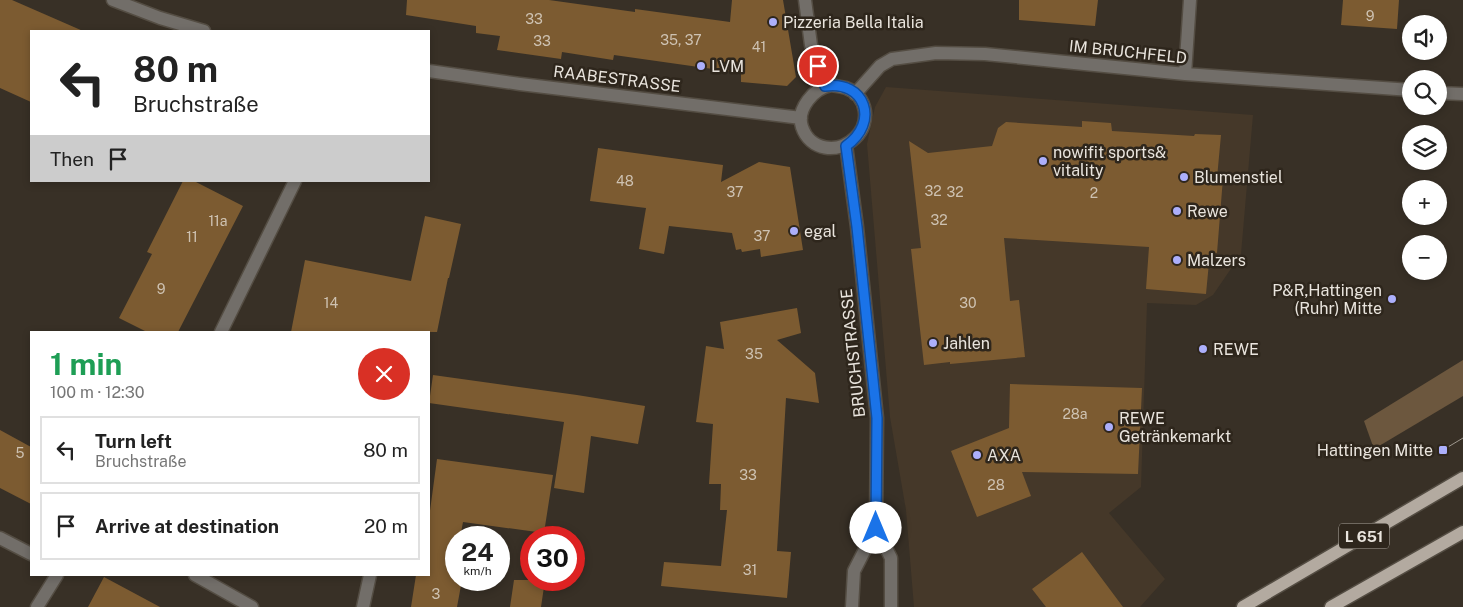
<!DOCTYPE html>
<html lang="en">
<head>
<meta charset="utf-8">
<style>
  :root { --surface:#fff; --page:#f6f6f6; --text:#222; --muted:#767676; --line:#e0e0e0 }
  body { margin:0; font-family:"Public Sans",sans-serif; background:var(--page); color:var(--text); height:100vh; display:flex; flex-direction:column; font-size:19px; white-space:nowrap }
  * { box-sizing:border-box; margin:0 }
  p { font-size:16px; color:var(--muted) }
  .icon { flex:none; width:28px; height:28px; fill:none; stroke:currentColor; stroke-width:2; stroke-linecap:round; stroke-linejoin:round }
  .map { position:relative; flex:1; overflow:hidden }
  .side { position:absolute; left:30px; top:331px; width:400px; height:245px; display:flex; flex-direction:column; background:var(--surface); border-radius:0px; box-shadow:0 2px 8px #0003 }
  .side>* { flex:none }
  .guide { position:absolute; left:30px; top:30px; width:400px; height:152px; border-radius:0px; box-shadow:0 2px 8px #0003; background:#fff; color:var(--text); overflow:hidden }
  .fabs { position:absolute; left:1402px; top:15px; display:grid; gap:10px }
  .fabs a { display:grid; place-items:center; width:45px; height:45px; border-radius:50%; background:var(--surface); box-shadow:0 2px 8px #0003; font-size:25px }
  .speed { position:absolute; left:445px; top:526px; display:flex; gap:10px; font-size:25px; font-weight:700; text-align:center }
  .speed>* { display:grid; place-content:center; width:65px; height:65px; border-radius:50%; background:var(--surface); box-shadow:0 2px 8px #0003; line-height:1 }
  .speed small { font-size:12px; font-weight:400 }
  .speed .limit { border:8px solid #d22; background:#fff; color:#111 }
  .pin { position:absolute; display:grid; place-items:center; width:42px; height:42px; color:#fff; margin:-21px; border:2px solid #fff; border-radius:50%; box-shadow:0 1px 5px #0007 }
  .me { position:absolute; width:55px; margin:-28px; rotate:0deg; stroke-linejoin:round; filter:drop-shadow(0 0 4px #0008) }
  .turn { display:flex; align-items:center; gap:18px; height:105px; padding:0 20px; font-size:22px }
  .turn .icon { width:65px; height:65px; stroke-width:2.5 }
  .turn b { display:block; font-size:35px; line-height:42px }
  .then { display:flex; align-items:center; height:48px; padding:0 20px; background:#0003; gap:10px; font-size:19px }
  .round { display:grid; place-items:center; flex:none; width:52px; height:52px; border-radius:26px; background:var(--page) }
  .overview { display:flex; align-items:center; justify-content:space-between; height:85px; padding:0 20px }
  h1 { font-size:30px; font-weight:700; line-height:38px; color:#1e9e55 }
  ul { padding:0; list-style:none }
  li { display:flex; align-items:center; gap:15px; height:68px; margin:0 10px 8px; padding:0 10px; border:2px solid var(--line); border-radius:0px }
  li div { flex:1 }
  li b { display:block; font-size:19px }
  li em { font-style:normal }
  .map>svg:first-child { display:block }
</style>
</head>
<body>
<div class="map">
<svg width="1463" height="607" viewBox="0 0 1463 607">
  <rect width="100%" height="100%" fill="#383026"/>
  <!-- built -->
  <path fill="#453829" d="M886 87 1253 115 1241 254 1213 295 1196 305 1147 303 1141 487 1109 513 1165 579 1140 607H914L906 510 890 417 867 144 875 107Z"/>
  <!-- green -->
  <path fill="#6c573e" d="M1463 360V396L1374 449 1364 421Z"/>
  <!-- building -->
  <path fill="#7c5b31" d="M0 0H12L83 31H31V102L0 88Z
    M407 0H549L635 12V9L730 22 732 0H783L796 77 787 86 741 82V73L614 55 613 60 562 52 561 59 497 50 500 36 476 33V26L406 15Z
    M1019 0H1098L1095 26 1019 20Z
    M1343 0H1399L1397 29 1341 25Z
    M1082 121 1111 123 1112 131 1194 136 1195 134 1221 135 1217 178H1223L1217 253 1210 252 1206 294 1146 289 1149 247 1004 238 1010 301 1019 300 1025 357 950 364V362L924 365 911 249 921 248 909 141 928 153 992 146 998 128 1006 122 1082 127Z
    M598 148 723 165 721 182 759 162 790 167 803 250 761 257 760 249 742 252 741 249 736 250 732 233 669 226 664 254 639 249 646 208 590 201Z
    M183 181H194L243 206 178 332H147L119 318 152 254 147 252Z
    M425 216 461 224 449 278H448L437 332H291L305 260 411 281Z
    M797 308 801 333 777 340 815 373 819 403 786 398 777 551 791 552 787 598 661 586 664 562 721 566 727 510H720L721 484H709L713 424 696 422 706 346 724 349 720 322Z
    M433 375 577 395 645 406 638 444 591 436 584 493 554 488 564 422 429 403Z
    M1010 384 1142 388 1138 474 1022 472 1031 496 977 517 951 451 1009 428Z
    M0 430 31 447V504L0 488Z
    M437 459 553 475 544 533 463 522 460 538H456V560L453 579 462 580 457 607H411L416 575H429V518Z
    M1082 552 1123 607H1046L1032 589Z
    M104 577 160 607H88Z
    M514 580H545L541 607H510Z"/>
  <g fill="none" stroke-linecap="round" stroke-linejoin="round">
    <!-- minor casing -->
    <g stroke="#544d43" stroke-width="15">
      <path id="minor" d="M113 0 160 18 204 31
        M805 0 811 45 825 86
        M429 71 520 84 801 118
        M1185 74 1190 0
        M831 85C836 86 842 87 846 88 868 96 871 123 855 138 838 154 810 151 802 127 796 109 814 88 831 85Z
        M1439 93 1463 94
        M855 94 880 66 892 59 936 53 985 54 1185 74 1411 90
        M846 145 857 227 877 418 876 528 891 558V607
        M221 332 295 181
        M0 538 31 554
        M195 575 252 607
        M37 607 57 575
        M363 607 370 575
        M852 607 854 571 876 528"/>
    </g>
    <!-- major casing -->
    <g stroke="#544d43" stroke-width="15">
      <path id="major" d="M1243 607 1463 478
        M1331 607 1463 532"/>
    </g>
    <!-- minor -->
    <use href="#minor" stroke="#726e69" stroke-width="12"/>
    <!-- major -->
    <use href="#major" stroke="#b3aaa0" stroke-width="12"/>
    <!-- tram -->
    <path stroke="#9d978e" stroke-width="1" d="M1443 450 1463 438"/>
  </g>
  <g fill="none" stroke-linecap="round" stroke-linejoin="round">
    <!-- route casing -->
    <g stroke="#114b97" stroke-width="12">
      <path id="route" d="M818 66 825 86C865 80 880 122 846 146L857 227 877 418 876 528"/>
    </g>
    <!-- route -->
    <use href="#route" stroke="#1a73e8" stroke-width="9"/>
  </g>
  <!-- markers -->
  <g fill="#acaffb" stroke="#2e261c" stroke-width="2">
    <circle cx="773" cy="22" r="5"/>
    <circle cx="701" cy="66" r="5"/>
    <circle cx="1043" cy="161" r="5"/>
    <circle cx="1184" cy="177" r="5"/>
    <circle cx="1177" cy="211" r="5"/>
    <circle cx="794" cy="231" r="5"/>
    <circle cx="1177" cy="260" r="5"/>
    <circle cx="1392" cy="299" r="5"/>
    <circle cx="933" cy="343" r="5"/>
    <circle cx="1203" cy="349" r="5"/>
    <circle cx="1109" cy="427" r="5"/>
    <rect x="1438" y="445" width="10" height="10" rx="2.5"/>
    <circle cx="977" cy="455" r="5"/>
  </g>
  <g text-anchor="middle" dominant-baseline="central" stroke-width="5" stroke-linejoin="round" paint-order="stroke">
    <!-- number labels -->
    <g font-size="14" fill="#cec2b2">
      <text x="1370" y="16">9</text>
      <text x="534" y="19">33</text>
      <text x="681" y="40">35, 37</text>
      <text x="542" y="41">33</text>
      <text x="759" y="47">41</text>
      <text x="625" y="181">48</text>
      <text x="933" y="191">32</text>
      <text x="735" y="192">37</text>
      <text x="955" y="192">32</text>
      <text x="1094" y="193">2</text>
      <text x="939" y="220">32</text>
      <text x="218" y="221">11a</text>
      <text x="762" y="236">37</text>
      <text x="192" y="237">11</text>
      <text x="161" y="289">9</text>
      <text x="331" y="303">14</text>
      <text x="968" y="303">30</text>
      <text x="754" y="354">35</text>
      <text x="1075" y="414">28a</text>
      <text x="20" y="453">5</text>
      <text x="748" y="475">33</text>
      <text x="996" y="485">28</text>
      <text x="750" y="570">31</text>
      <text x="436" y="594">3</text>
    </g>
    <!-- shield labels -->
    <rect fill="#2e261c" stroke="#b1aba3" stroke-width="1" x="1339" y="523.5" width="50" height="25" rx="4"/>
    <g font-size="15" font-weight="bold" fill="#e9e4dd">
      <text x="1364" y="536">L 651</text>
    </g>
    <!-- poi labels -->
    <g font-size="16" fill="#e9e4dd" stroke="#2e261c" text-anchor="start">
      <text x="783" y="22">Pizzeria Bella Italia</text>
      <text x="711" y="66">LVM</text>
      <text x="1053" y="152">nowifit sports&amp;<tspan x="1053" dy="18">vitality</tspan></text>
      <text x="1194" y="177">Blumenstiel</text>
      <text x="1187" y="211">Rewe</text>
      <text x="804" y="231">egal</text>
      <text x="1187" y="260">Malzers</text>
      <text x="1382" y="290" text-anchor="end">P&amp;R,Hattingen<tspan x="1382" dy="18">(Ruhr) Mitte</tspan></text>
      <text x="943" y="343">Jahlen</text>
      <text x="1213" y="349">REWE</text>
      <text x="1119" y="418">REWE<tspan x="1119" dy="18">Getränkemarkt</tspan></text>
      <text x="1433" y="450" text-anchor="end">Hattingen Mitte</text>
      <text x="987" y="455">AXA</text>
    </g>
    <!-- street labels -->
    <g font-size="16" fill="#e9e4dd" stroke="#2e261c">
      <text transform="translate(1128 52) rotate(6)">IM BRUCHFELD</text>
      <text transform="translate(617 79) rotate(7)">RAABESTRASSE</text>
      <text transform="translate(853 353) rotate(-96)">BRUCHSTRASSE</text>
    </g>
  </g>
</svg>
<div class="fabs">
<a><svg class="icon" aria-label="sound" viewBox="0 0 24 24"><path d="M4 9h4l5-4v14l-5-4H4zM17 9q2 3 0 6"/></svg></a>
<a><svg class="icon" aria-label="search" viewBox="0 0 24 24"><circle cx="10" cy="10" r="6"/><path d="M15 15l6 6"/></svg></a>
<a><svg class="icon" aria-label="layers" viewBox="0 0 24 24"><path d="M12 4l9 5-9 5-9-5zM3 14l9 5 9-5"/></svg></a>
<a>+</a>
<a>−</a>
</div>
<div class="speed"><div>24<small>km/h</small></div><div class="limit">30</div></div>
<div class="pin" style="left:818px;top:66px;background:#d93025"><svg class="icon" aria-label="arrive" viewBox="0 0 24 24"><path d="M6 21V4h12l-3 4 3 4H6"/></svg></div>
<svg class="me" style="left:876px;top:528px" viewBox="-20 -20 40 40"><circle r="19" fill="#fff"/><path d="M0-13L10 11 0 6-10 11z" fill="#1a73e8"/></svg>
<div class="guide">
<div class="turn"><svg class="icon" aria-label="left" viewBox="0 0 24 24"><path d="M17 20v-9H6M10 6l-5 5 5 5"/></svg><div><b>80 m</b>Bruchstraße</div></div>
<div class="then">Then<svg class="icon" aria-label="arrive" viewBox="0 0 24 24"><path d="M6 21V4h12l-3 4 3 4H6"/></svg></div>
</div>
<section class="side">
<div class="overview"><div><h1>1 min</h1><p>100 m · 12:30</p></div><a class="round" style="background:#d93025;color:#fff"><svg class="icon" aria-label="close" viewBox="0 0 24 24"><path d="M6 6l12 12M18 6L6 18"/></svg></a></div>
<ul>
<li><svg class="icon" aria-label="left" viewBox="0 0 24 24"><path d="M17 20v-9H6M10 6l-5 5 5 5"/></svg><div><b>Turn left</b><p>Bruchstraße</p></div><em>80 m</em></li>
<li><svg class="icon" aria-label="arrive" viewBox="0 0 24 24"><path d="M6 21V4h12l-3 4 3 4H6"/></svg><div><b>Arrive at destination</b></div><em>20 m</em></li>
</ul>
</section>
</div>
</body>
</html>
